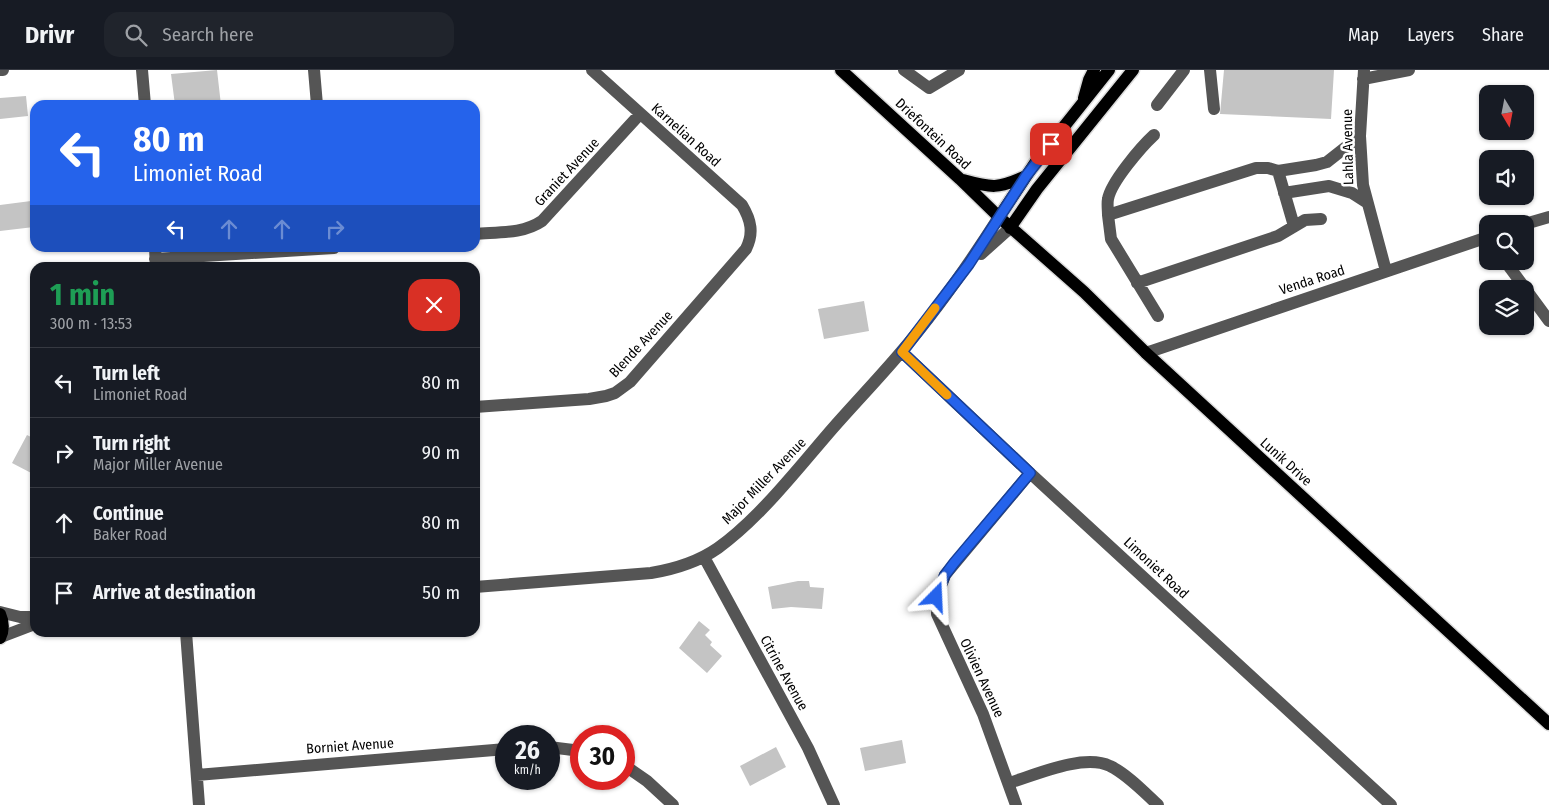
<!DOCTYPE html>
<html lang="en">
<head>
<meta charset="utf-8">
<style>
  :root { --surface:#171b24; --page:#20242c; --text:#f1f3f6; --muted:#9ea1a6; --line:#363941 }
  body { margin:0; font-family:"Fira Sans Condensed",sans-serif; background:var(--page); color:var(--text); height:100vh; display:flex; flex-direction:column; font-size:19px; white-space:nowrap }
  * { box-sizing:border-box; margin:0 }
  p { font-size:16px; color:var(--muted) }
  .icon { flex:none; width:28px; height:28px; fill:none; stroke:currentColor; stroke-width:2; stroke-linecap:round; stroke-linejoin:round }
  .map { position:relative; flex:1; overflow:hidden }
  .sheet { position:absolute; left:30px; top:192px; width:450px; height:375px; display:flex; flex-direction:column; background:var(--surface); border-radius:15px; box-shadow:0 1px 4px #0004 }
  .sheet>* { flex:none }
  .guide { position:absolute; left:30px; top:30px; width:450px; height:152px; border-radius:15px; box-shadow:0 1px 4px #0004; background:#2563eb; color:#fff; overflow:hidden }
  .needle { width:32px; rotate:170deg }
  .controls { position:absolute; left:1479px; top:15px; display:grid; gap:10px }
  .controls a { display:grid; place-items:center; width:55px; height:55px; border-radius:10px; background:var(--surface); box-shadow:0 1px 4px #0004; font-size:25px }
  .speed { position:absolute; left:495px; top:655px; display:flex; gap:10px; font-size:25px; font-weight:700; text-align:center }
  .speed>* { display:grid; place-content:center; width:65px; height:65px; border-radius:50%; background:var(--surface); box-shadow:0 1px 4px #0004; line-height:1 }
  .speed small { font-size:12px; font-weight:400 }
  .speed .limit { border:8px solid #d22; background:#fff; color:#111 }
  .pin { position:absolute; display:grid; place-items:center; width:42px; height:42px; color:#fff; margin:-21px; border-radius:10px; box-shadow:0 2px 8px #0006 }
  .me { position:absolute; width:55px; margin:-28px; rotate:21deg; stroke-linejoin:round; filter:drop-shadow(0 0 4px #0008) }
  .turn { display:flex; align-items:center; gap:18px; height:105px; padding:0 20px; font-size:22px }
  .turn .icon { width:65px; height:65px; stroke-width:2.5 }
  .turn b { display:block; font-size:35px; line-height:42px }
  .lanes { display:flex; align-items:center; height:48px; padding:0 20px; background:#0003; justify-content:center; gap:25px; direction:ltr }
  .lanes .off { opacity:.35 }
  .round { display:grid; place-items:center; flex:none; width:52px; height:52px; border-radius:15px; background:var(--page) }
  .summary { display:flex; align-items:center; justify-content:space-between; height:85px; padding:0 20px }
  h1 { font-size:30px; font-weight:700; line-height:38px; color:#1e9e55 }
  ul { padding:0; list-style:none }
  li { display:flex; align-items:center; gap:15px; height:70px; padding:0 20px; border-top:1px solid var(--line) }
  li div { flex:1 }
  li b { display:block; font-size:19px }
  li em { font-style:normal }
  header { display:flex; align-items:center; gap:30px; box-sizing:border-box; height:70px; padding:0 25px; background:var(--surface); border-bottom:1px solid var(--line) }
  header strong { font-size:24px }
  nav { display:flex; gap:28px; margin-inline-start:auto; font-size:18px }
  .search { width:350px; height:45px; background:var(--page); display:flex; align-items:center; gap:12px; box-sizing:border-box; padding:0 18px; border-radius:15px; color:var(--muted); font-size:19px }
  .map>svg:first-child { display:block }
</style>
</head>
<body>
<header>
<strong>Drivr</strong>
<div class="search"><svg class="icon" aria-label="search" viewBox="0 0 24 24"><circle cx="10" cy="10" r="6"/><path d="M15 15l6 6"/></svg>Search here</div>
<nav><a>Map</a><a>Layers</a><a>Share</a></nav>
</header>
<div class="map">
<svg width="1549" height="735" viewBox="0 0 1549 735">
  <rect width="100%" height="100%" fill="#fff"/>
  <!-- building -->
  <path fill="#c4c4c4" d="M217 0 221 35H175L171 4Z
    M1224 0H1334L1331 49 1220 44Z
    M26 26 28 46 0 49V28Z
    M31 131 34 157 0 161V135Z
    M864 231 869 261 824 269 818 239Z
    M27 365 35 369V405L12 393Z
    M798 511H809L810 517 824 518 822 539 791 537 772 539 768 517Z
    M699 551 710 560 705 565 712 572 710 575 722 586 707 603 679 578Z
    M902 670 906 693 865 701 860 678Z
    M776 677 786 697 750 716 740 696Z"/>
  <g fill="none" stroke-linecap="round" stroke-linejoin="round">
    <!-- major casing -->
    <g stroke="#dbdbdb" stroke-width="15">
      <path id="major" d="M841 0 960 109 999 147 1084 222 1146 283 1549 654
        M1084 28 1089 10 1094 0
        M963 110C992 118 998 119 1026 106
        M999 147 1035 93 1109 0
        M1010 158 1037 119 1133 0
        M0 544C4 553 4 560 0 568"/>
    </g>
    <!-- minor -->
    <path stroke="#555" stroke-width="12" d="M0 0H3
      M142 0 145 35
      M314 0 317 35
      M904 0 929 18 959 0
      M1210 0 1214 39
      M1364 0 1360 66 1363 115 1386 201
      M1363 9 1409 0
      M1157 35 1184 0
      M1154 65C1141 77 1111 112 1108 129 1107 134 1108 140 1108 145L1256 98H1268L1278 101 1316 95 1327 92 1360 66
      M1278 101 1294 156
      M1284 123 1329 116 1352 123 1366 132
      M1108 145 1111 169 1158 246
      M1525 154 1549 147
      M475 164C498 162 523 164 542 151L640 44
      M155 178 156 198
      M981 184 1010 158
      M155 189 334 178
      M1505 191 1549 251
      M1137 213 1278 166 1305 150 1321 149
      M902 282 1030 403 1391 735
      M1146 283 1488 167
      M475 337 589 329 606 326 615 323 630 312 746 179C754 163 751 150 742 135L592 0
      M704 487 808 678 834 735
      M475 517 651 503C675 499 698 492 718 478 760 448 799 397 833 358 855 333 879 308 901 282 937 240 969 194 999 147
      M0 542 20 547H35
      M186 562 199 735
      M1 567 35 554
      M549 677 581 681
      M624 695 647 711 673 735
      M197 705 506 679
      M1009 713C1035 705 1084 683 1110 696 1127 704 1145 723 1158 735
      M1016 735 983 644 937 544V527L945 505 1030 403"/>
    <!-- major -->
    <use href="#major" stroke="#000" stroke-width="12"/>
  </g>
  <g fill="none" stroke-linecap="round" stroke-linejoin="round">
    <!-- route casing -->
    <g stroke="#184099" stroke-width="12">
      <path id="route" d="M936 527 945 505 954 493 1030 403 902 282 969 194 1026 106 1051 74"/>
    </g>
    <!-- route -->
    <use href="#route" stroke="#2563eb" stroke-width="9"/>
    <!-- slow -->
    <path stroke="#f59e0b" stroke-width="9" d="M935 238 902 282 947 325"/>
  </g>
  <g text-anchor="middle" dominant-baseline="central" stroke-width="5" stroke-linejoin="round" paint-order="stroke">
    <!-- street labels -->
    <g font-size="14" fill="#000" stroke="#fff">
      <text transform="translate(933 64) rotate(43)">Driefontein Road</text>
      <text transform="translate(686 65) rotate(42)">Karnelian Road</text>
      <text transform="translate(1348 77) rotate(-91)">Lahla Avenue</text>
      <text transform="translate(567 102) rotate(-47)">Graniet Avenue</text>
      <text transform="translate(1312 210) rotate(-18)">Venda Road</text>
      <text transform="translate(641 274) rotate(-47)">Blende Avenue</text>
      <text transform="translate(1286 392) rotate(42)">Lunik Drive</text>
      <text transform="translate(764 411) rotate(-46)">Major Miller Avenue</text>
      <text transform="translate(1156 498) rotate(43)">Limoniet Road</text>
      <text transform="translate(784 603) rotate(61)">Citrine Avenue</text>
      <text transform="translate(982 608) rotate(65)">Olivien Avenue</text>
      <text transform="translate(350 676) rotate(-4)">Borniet Avenue</text>
    </g>
  </g>
</svg>
<div class="controls">
<a><svg class="needle" viewBox="-14 -14 28 28"><path d="M0-13l5 13h-10z" fill="#e53935"/><path d="M0 13l5-13h-10z" fill="#9ea1a6"/></svg></a>
<a><svg class="icon" aria-label="sound" viewBox="0 0 24 24"><path d="M4 9h4l5-4v14l-5-4H4zM17 9q2 3 0 6"/></svg></a>
<a><svg class="icon" aria-label="search" viewBox="0 0 24 24"><circle cx="10" cy="10" r="6"/><path d="M15 15l6 6"/></svg></a>
<a><svg class="icon" aria-label="layers" viewBox="0 0 24 24"><path d="M12 4l9 5-9 5-9-5zM3 14l9 5 9-5"/></svg></a>
</div>
<div class="speed"><div>26<small>km/h</small></div><div class="limit">30</div></div>
<div class="pin" style="left:1051px;top:74px;background:#d93025"><svg class="icon" aria-label="arrive" viewBox="0 0 24 24"><path d="M6 21V4h12l-3 4 3 4H6"/></svg></div>
<svg class="me" style="left:936px;top:527px" viewBox="-20 -20 40 40"><path d="M0-17L14 15 0 8-14 15z" fill="#2563eb" stroke="#fff" stroke-width="4"/></svg>
<div class="guide">
<div class="turn"><svg class="icon" aria-label="left" viewBox="0 0 24 24"><path d="M17 20v-9H6M10 6l-5 5 5 5"/></svg><div><b>80 m</b>Limoniet Road</div></div>
<div class="lanes"><svg class="icon" aria-label="left" viewBox="0 0 24 24"><path d="M17 20v-9H6M10 6l-5 5 5 5"/></svg><svg class="icon off" aria-label="ahead" viewBox="0 0 24 24"><path d="M12 20V5M6 11l6-6 6 6"/></svg><svg class="icon off" aria-label="ahead" viewBox="0 0 24 24"><path d="M12 20V5M6 11l6-6 6 6"/></svg><svg class="icon off" aria-label="right" viewBox="0 0 24 24"><path d="M7 20v-9h11M14 6l5 5-5 5"/></svg></div>
</div>
<section class="sheet">
<div class="summary"><div><h1>1 min</h1><p>300 m · 13:53</p></div><a class="round" style="background:#d93025;color:#fff"><svg class="icon" aria-label="close" viewBox="0 0 24 24"><path d="M6 6l12 12M18 6L6 18"/></svg></a></div>
<ul>
<li><svg class="icon" aria-label="left" viewBox="0 0 24 24"><path d="M17 20v-9H6M10 6l-5 5 5 5"/></svg><div><b>Turn left</b><p>Limoniet Road</p></div><em>80 m</em></li>
<li><svg class="icon" aria-label="right" viewBox="0 0 24 24"><path d="M7 20v-9h11M14 6l5 5-5 5"/></svg><div><b>Turn right</b><p>Major Miller Avenue</p></div><em>90 m</em></li>
<li><svg class="icon" aria-label="ahead" viewBox="0 0 24 24"><path d="M12 20V5M6 11l6-6 6 6"/></svg><div><b>Continue</b><p>Baker Road</p></div><em>80 m</em></li>
<li><svg class="icon" aria-label="arrive" viewBox="0 0 24 24"><path d="M6 21V4h12l-3 4 3 4H6"/></svg><div><b>Arrive at destination</b></div><em>50 m</em></li>
</ul>
</section>
</div>
</body>
</html>
